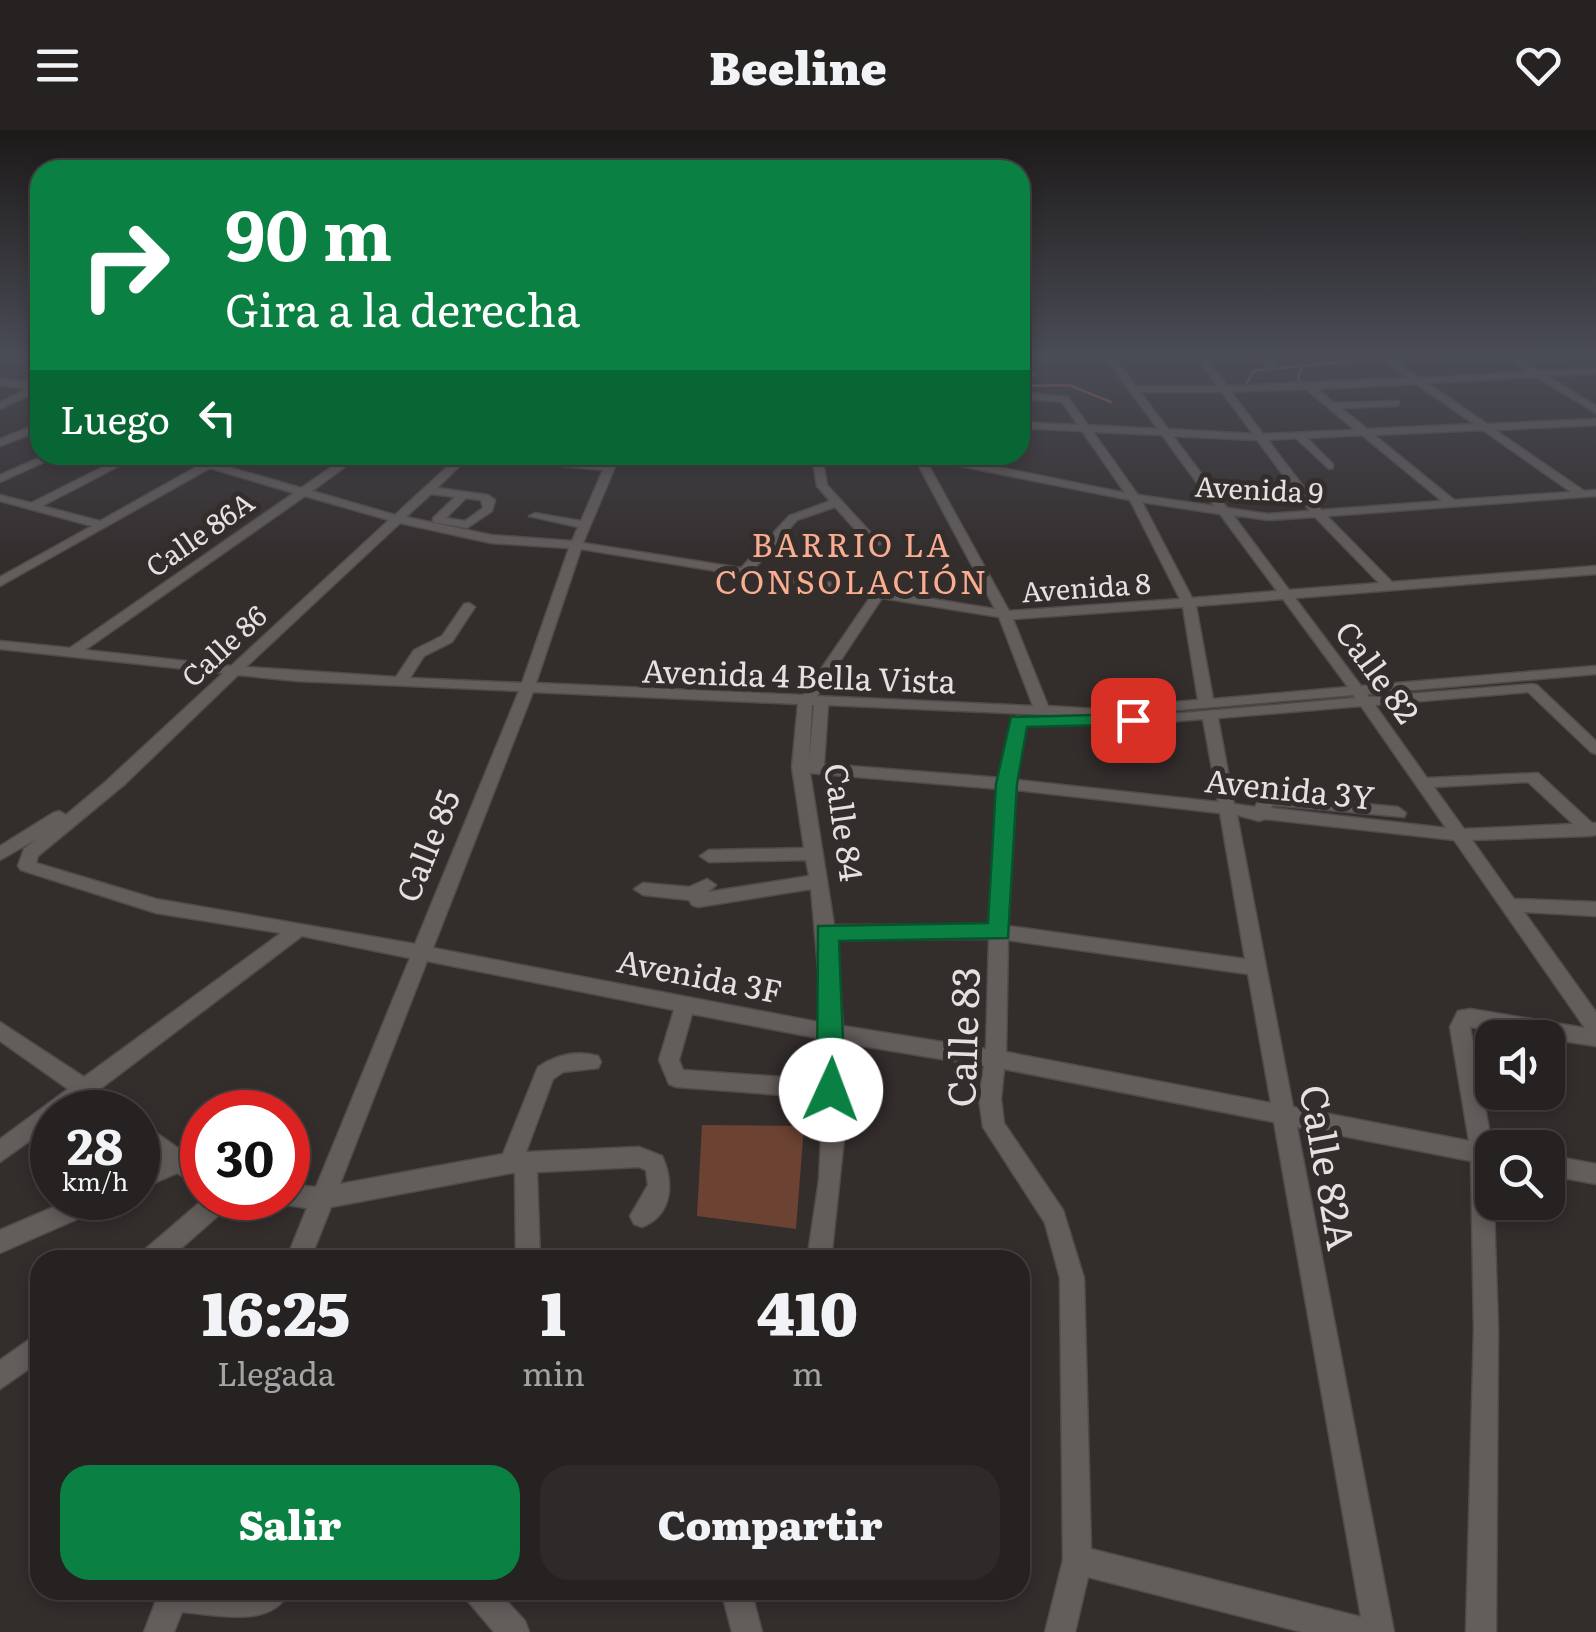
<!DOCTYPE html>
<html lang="es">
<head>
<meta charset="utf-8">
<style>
  :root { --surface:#262221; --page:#2e2a2a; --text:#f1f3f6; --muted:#a4a4a5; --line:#423f3f; --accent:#0b8043 }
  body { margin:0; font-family:Literata,serif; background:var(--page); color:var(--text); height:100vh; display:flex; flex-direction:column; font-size:38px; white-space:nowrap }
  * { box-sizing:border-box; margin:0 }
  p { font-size:32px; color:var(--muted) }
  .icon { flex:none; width:55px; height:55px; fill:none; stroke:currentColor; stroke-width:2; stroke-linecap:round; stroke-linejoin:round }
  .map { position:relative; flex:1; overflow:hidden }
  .panel { position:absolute; left:30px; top:1120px; width:1000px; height:350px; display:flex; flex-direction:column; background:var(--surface); border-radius:30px; box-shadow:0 5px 15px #0003,0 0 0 2px var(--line) }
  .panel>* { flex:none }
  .guide { position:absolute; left:30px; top:30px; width:1000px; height:305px; border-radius:30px; box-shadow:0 5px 15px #0003,0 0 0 2px var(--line); background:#0b8043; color:#fff; overflow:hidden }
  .tools { position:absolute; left:1475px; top:890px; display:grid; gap:20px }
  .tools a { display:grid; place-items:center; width:90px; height:90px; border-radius:20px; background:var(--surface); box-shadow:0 5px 15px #0003,0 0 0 2px var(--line); font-size:50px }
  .speed { position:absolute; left:30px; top:960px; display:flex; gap:20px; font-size:50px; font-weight:700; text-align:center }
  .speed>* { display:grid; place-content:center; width:130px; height:130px; border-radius:50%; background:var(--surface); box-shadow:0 5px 15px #0003,0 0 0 2px var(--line); line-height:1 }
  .speed small { font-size:25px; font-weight:400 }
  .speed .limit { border:15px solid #d22; background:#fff; color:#111 }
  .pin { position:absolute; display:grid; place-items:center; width:85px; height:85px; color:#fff; margin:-42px; border-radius:20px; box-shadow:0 5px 15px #0006 }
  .me { position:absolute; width:110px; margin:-55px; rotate:2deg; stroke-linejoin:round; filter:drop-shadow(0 0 8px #0008) }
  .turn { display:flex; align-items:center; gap:35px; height:210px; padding:0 30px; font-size:45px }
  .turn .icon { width:130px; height:130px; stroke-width:2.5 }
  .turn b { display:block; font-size:70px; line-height:85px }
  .then { display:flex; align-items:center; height:95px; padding:0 30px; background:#0003; gap:20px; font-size:38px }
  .eta { display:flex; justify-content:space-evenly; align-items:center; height:170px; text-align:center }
  .eta b { font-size:60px; font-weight:800; line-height:70px }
  .action { display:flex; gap:20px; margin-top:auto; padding:20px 30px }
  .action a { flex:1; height:115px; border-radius:30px; background:var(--accent); color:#fff; font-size:40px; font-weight:800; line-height:115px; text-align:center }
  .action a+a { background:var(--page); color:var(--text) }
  header { display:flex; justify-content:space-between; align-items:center; height:130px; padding:0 30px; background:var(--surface); font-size:45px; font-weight:800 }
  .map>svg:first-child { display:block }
</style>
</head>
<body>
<header><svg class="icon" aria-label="menu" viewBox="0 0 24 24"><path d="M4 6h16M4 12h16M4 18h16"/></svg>Beeline<svg class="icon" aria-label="heart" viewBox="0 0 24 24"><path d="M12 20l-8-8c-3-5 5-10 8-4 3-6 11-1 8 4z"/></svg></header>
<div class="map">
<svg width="1596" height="1502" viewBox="0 0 1596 1502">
  <rect width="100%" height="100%" fill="#332d2c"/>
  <!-- green -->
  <path fill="#6c4232" d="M702 995 804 996 796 1099 697 1086Z"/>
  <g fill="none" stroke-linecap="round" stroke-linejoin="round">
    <!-- stream -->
    <path stroke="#a56148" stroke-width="2.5" d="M1301 238 1298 250 1303 254
      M1020 256 1069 255 1111 272
      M1245 257 1253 241 1377 228
      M25 266 40 265"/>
    <!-- minor casing -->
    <g stroke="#4f4b49" stroke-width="3">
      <path id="minor" d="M2 224H13L0 231Z
        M1103 224H1111L1136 256H1218L1194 224H1202L1227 256 1408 248 1375 224 1444 225 1441 230H1393L1420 248 1528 242 1501 224H1511L1539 241 1596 238V244L1548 246 1596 276V283L1536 247 1427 253 1487 294 1596 289V295L1495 300 1584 361 1596 360V366L1327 386 1392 452 1596 436V444L1295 468 1361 556 1596 536V544L1367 564 1369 567 1532 554 1537 555 1596 611V624L1591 622 1528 562 1375 575 1427 648 1538 643 1592 693H1596V705L1589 706 1472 710 1514 769 1596 772V786L1524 782 1596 882V916L1470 897 1492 1015 1499 1018H1492L1498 1199 1496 1502H1466L1474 1199 1471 1031 1297 997 1394 1502H1302L1088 1447 1075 1502H1045L1063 1430 1060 1148 1045 1093 983 997 979 969 984 936 844 913V1008L831 1130H807L819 1050 823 968 676 957 669 954 659 930 674 880 427 831 340 1054 503 1024 538 937C556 925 577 920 598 926L601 932 598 938 563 942 553 949 526 1022 639 1017 662 1026C674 1052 673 1085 642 1097L634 1094 630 1086 648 1055 646 1040 639 1037 537 1042 540 1130H516L515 1043H511L331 1077 310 1130H286L307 1078 280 1074 277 1068H288V1055L316 1057 410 828 302 806 100 959 125 975 127 982H101L84 971 69 982H52V995L0 1032V1009L68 959 0 911V892L84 947 281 803 156 783 21 740 18 736 24 719 35 710 0 730V716L53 683 59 681 66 685 103 654 223 543 0 519V511L70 518 294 363 210 338 0 456V447L92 396 0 371V365L31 373 127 325H140L42 376 100 391 200 335 170 325H186L208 331 218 325H231L218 334 301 358 349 325H361L312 361 395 385 460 325H471L437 358 488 365 495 370 492 381 467 398 433 392V388L455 367 431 364 406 387 491 405 572 411 578 397 529 386 535 383 581 391 603 340 481 328 476 325H515L606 333 610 325H620L583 413 741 438 789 386 830 371 817 356 812 325H822L827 355 881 414 871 417 835 377 797 390 753 440 995 479 913 325H938L1125 363 1082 301 1020 298V292L1078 295 1062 272 1020 268V262L1068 267 1088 295 1158 299ZM1416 254 1474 294 1367 299 1341 278 1396 276 1399 275V271L1334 273 1317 259ZM1306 259 1355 300 1263 304 1231 262ZM1140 262H1222L1253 304 1168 299ZM1483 300 1571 362 1454 370 1374 305ZM1093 302 1162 305 1214 376 1138 365ZM1362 305 1442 371 1321 380 1268 310 1296 308 1329 339 1333 338V334L1307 308ZM1173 306 1257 310 1310 381 1268 384 1227 378ZM925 329 1130 370 1180 469 1009 481ZM305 366 389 390 231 536 85 520ZM466 368 481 370 483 378 465 391 446 388ZM1142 372 1220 384 1277 461 1192 468ZM1233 385 1268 390 1315 387 1379 453 1289 460ZM400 393 491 413 569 418 522 553 410 548 424 526 452 512 475 477 469 473 464 474 442 506 414 520 396 547 246 537ZM581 419 871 466 803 565 536 553ZM882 468 999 487 1033 576 817 566ZM1283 469 1348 557 1213 569 1196 476ZM1183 477 1198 570 1095 579 1048 576 1013 489ZM238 545 297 551 519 561 415 814 156 769 36 733 38 726 125 654ZM533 562 798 574 792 637 804 718 709 720 700 726 709 732 806 730 809 746 708 762 716 755 707 749 689 757 643 753 634 759 643 765 689 770 692 775 698 777 811 759 823 893 433 818ZM1353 565 1355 568 1148 586 1146 589 1153 593 1203 589 1218 672 1017 650 1025 591 1018 586 1011 591 1002 648 824 634 828 575 1095 587ZM812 575H814L809 632ZM1361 576 1446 698 1271 678 1273 675 1404 687 1406 683 1398 677 1273 665 1260 668 1255 677 1234 674 1218 588ZM810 643 1000 659 990 795H834ZM1528 652 1573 694 1464 699 1434 657ZM1016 660 1220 683 1245 829 1008 796ZM1237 685 1259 691 1265 689 1454 710 1585 898 1471 879 1458 881 1450 897 1469 1011 1293 977ZM836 809H989L986 919 843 896ZM1008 810 1248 844 1271 973 1006 922ZM692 884 823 909 824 950 683 940 679 930ZM1004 939 1274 992 1361 1487 1091 1419 1084 1148 1063 1080 1004 993 1001 969Z
        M1255 224H1264L1277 237 1270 239Z
        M1020 242 1036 245 1020 248Z
        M0 249 40 253V260L0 279V272L27 259 0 255Z
        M40 293V300L0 316V309Z
        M46 325H60L0 352V345Z
        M138 990 202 1035V1058L177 1043 138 1060V1039L160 1029 138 1012Z
        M1548 1025 1596 1034V1054L1548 1045Z
        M75 1068H110L107 1076 0 1123V1100Z
        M205 1068H232L229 1076 168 1130H138L142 1122Z
        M40 1202V1231L0 1259V1230Z
        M160 1460H290C273 1500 215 1484 182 1482L174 1502H144Z
        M462 1460H497L525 1491 529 1502H494L467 1470Z
        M721 1460H751L762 1502H732Z"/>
    </g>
    <!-- minor -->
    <use href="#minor" fill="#635d5b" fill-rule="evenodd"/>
  </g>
  <!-- sky -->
  <linearGradient id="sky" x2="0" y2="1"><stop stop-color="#1c1918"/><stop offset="0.52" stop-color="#4a4c56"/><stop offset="1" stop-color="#4a4c56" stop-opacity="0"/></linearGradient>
  <rect width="1596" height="434" fill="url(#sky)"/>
  <!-- route -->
  <path fill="#0b8043" stroke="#07532c" stroke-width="2.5" d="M1133 584 1143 590 1140 594 1027 597 1017 654 1008 808 839 811 845 960 841 969H821L817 960 818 796 988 793 996 654 1011 587Z"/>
  <g text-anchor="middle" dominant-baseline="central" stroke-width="10" stroke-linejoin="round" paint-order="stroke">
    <!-- far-street labels -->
    <g font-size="28" fill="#e4e1e0" stroke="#332d2c">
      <text transform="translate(1259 358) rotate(3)">Avenida 9</text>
      <text transform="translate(199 403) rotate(-35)">Calle 86A</text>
      <text transform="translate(1086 456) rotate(-4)">Avenida 8</text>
      <text transform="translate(223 515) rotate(-43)">Calle 86</text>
    </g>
    <!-- far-quarter labels -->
    <g font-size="32" letter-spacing="2.5" fill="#fbad91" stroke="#332d2c">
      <text x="852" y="413">BARRIO LA<tspan x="852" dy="37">CONSOLACIÓN</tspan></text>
    </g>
    <!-- street labels -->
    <g font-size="32" fill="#e4e1e0" stroke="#332d2c">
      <text transform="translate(1379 541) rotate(54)">Calle 82</text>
      <text transform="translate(799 544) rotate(2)">Avenida 4 Bella Vista</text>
      <text transform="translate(1290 657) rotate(6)">Avenida 3Y</text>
      <text transform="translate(846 692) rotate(82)">Calle 84</text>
      <text transform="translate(426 715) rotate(-68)">Calle 85</text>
      <text transform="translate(700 844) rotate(11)">Avenida 3F</text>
    </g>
    <!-- near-street labels -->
    <g font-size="38" fill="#e4e1e0" stroke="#332d2c">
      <text transform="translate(961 907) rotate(-88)">Calle 83</text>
      <text transform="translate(1330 1037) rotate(80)">Calle 82A</text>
    </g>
  </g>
</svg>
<div class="tools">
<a><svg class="icon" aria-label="sound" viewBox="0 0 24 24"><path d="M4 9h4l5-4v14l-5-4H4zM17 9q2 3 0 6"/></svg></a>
<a><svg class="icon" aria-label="search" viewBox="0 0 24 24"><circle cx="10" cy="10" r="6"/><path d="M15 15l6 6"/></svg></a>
</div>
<div class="speed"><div>28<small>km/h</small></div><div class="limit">30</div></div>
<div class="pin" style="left:1133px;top:590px;background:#d93025"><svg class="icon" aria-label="arrive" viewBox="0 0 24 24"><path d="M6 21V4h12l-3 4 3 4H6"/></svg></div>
<svg class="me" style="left:831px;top:960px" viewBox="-20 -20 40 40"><circle r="19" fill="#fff"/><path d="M0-13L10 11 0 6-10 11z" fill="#0b8043"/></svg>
<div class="guide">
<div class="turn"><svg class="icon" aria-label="right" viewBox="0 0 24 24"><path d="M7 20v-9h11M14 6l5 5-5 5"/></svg><div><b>90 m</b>Gira a la derecha</div></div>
<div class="then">Luego<svg class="icon" aria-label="left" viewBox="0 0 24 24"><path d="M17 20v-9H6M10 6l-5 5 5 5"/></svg></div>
</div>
<section class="panel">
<div class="eta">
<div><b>16:25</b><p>Llegada</p></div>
<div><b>1</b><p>min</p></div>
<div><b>410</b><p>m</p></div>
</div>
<div class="action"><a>Salir</a><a>Compartir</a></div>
</section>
</div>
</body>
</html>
